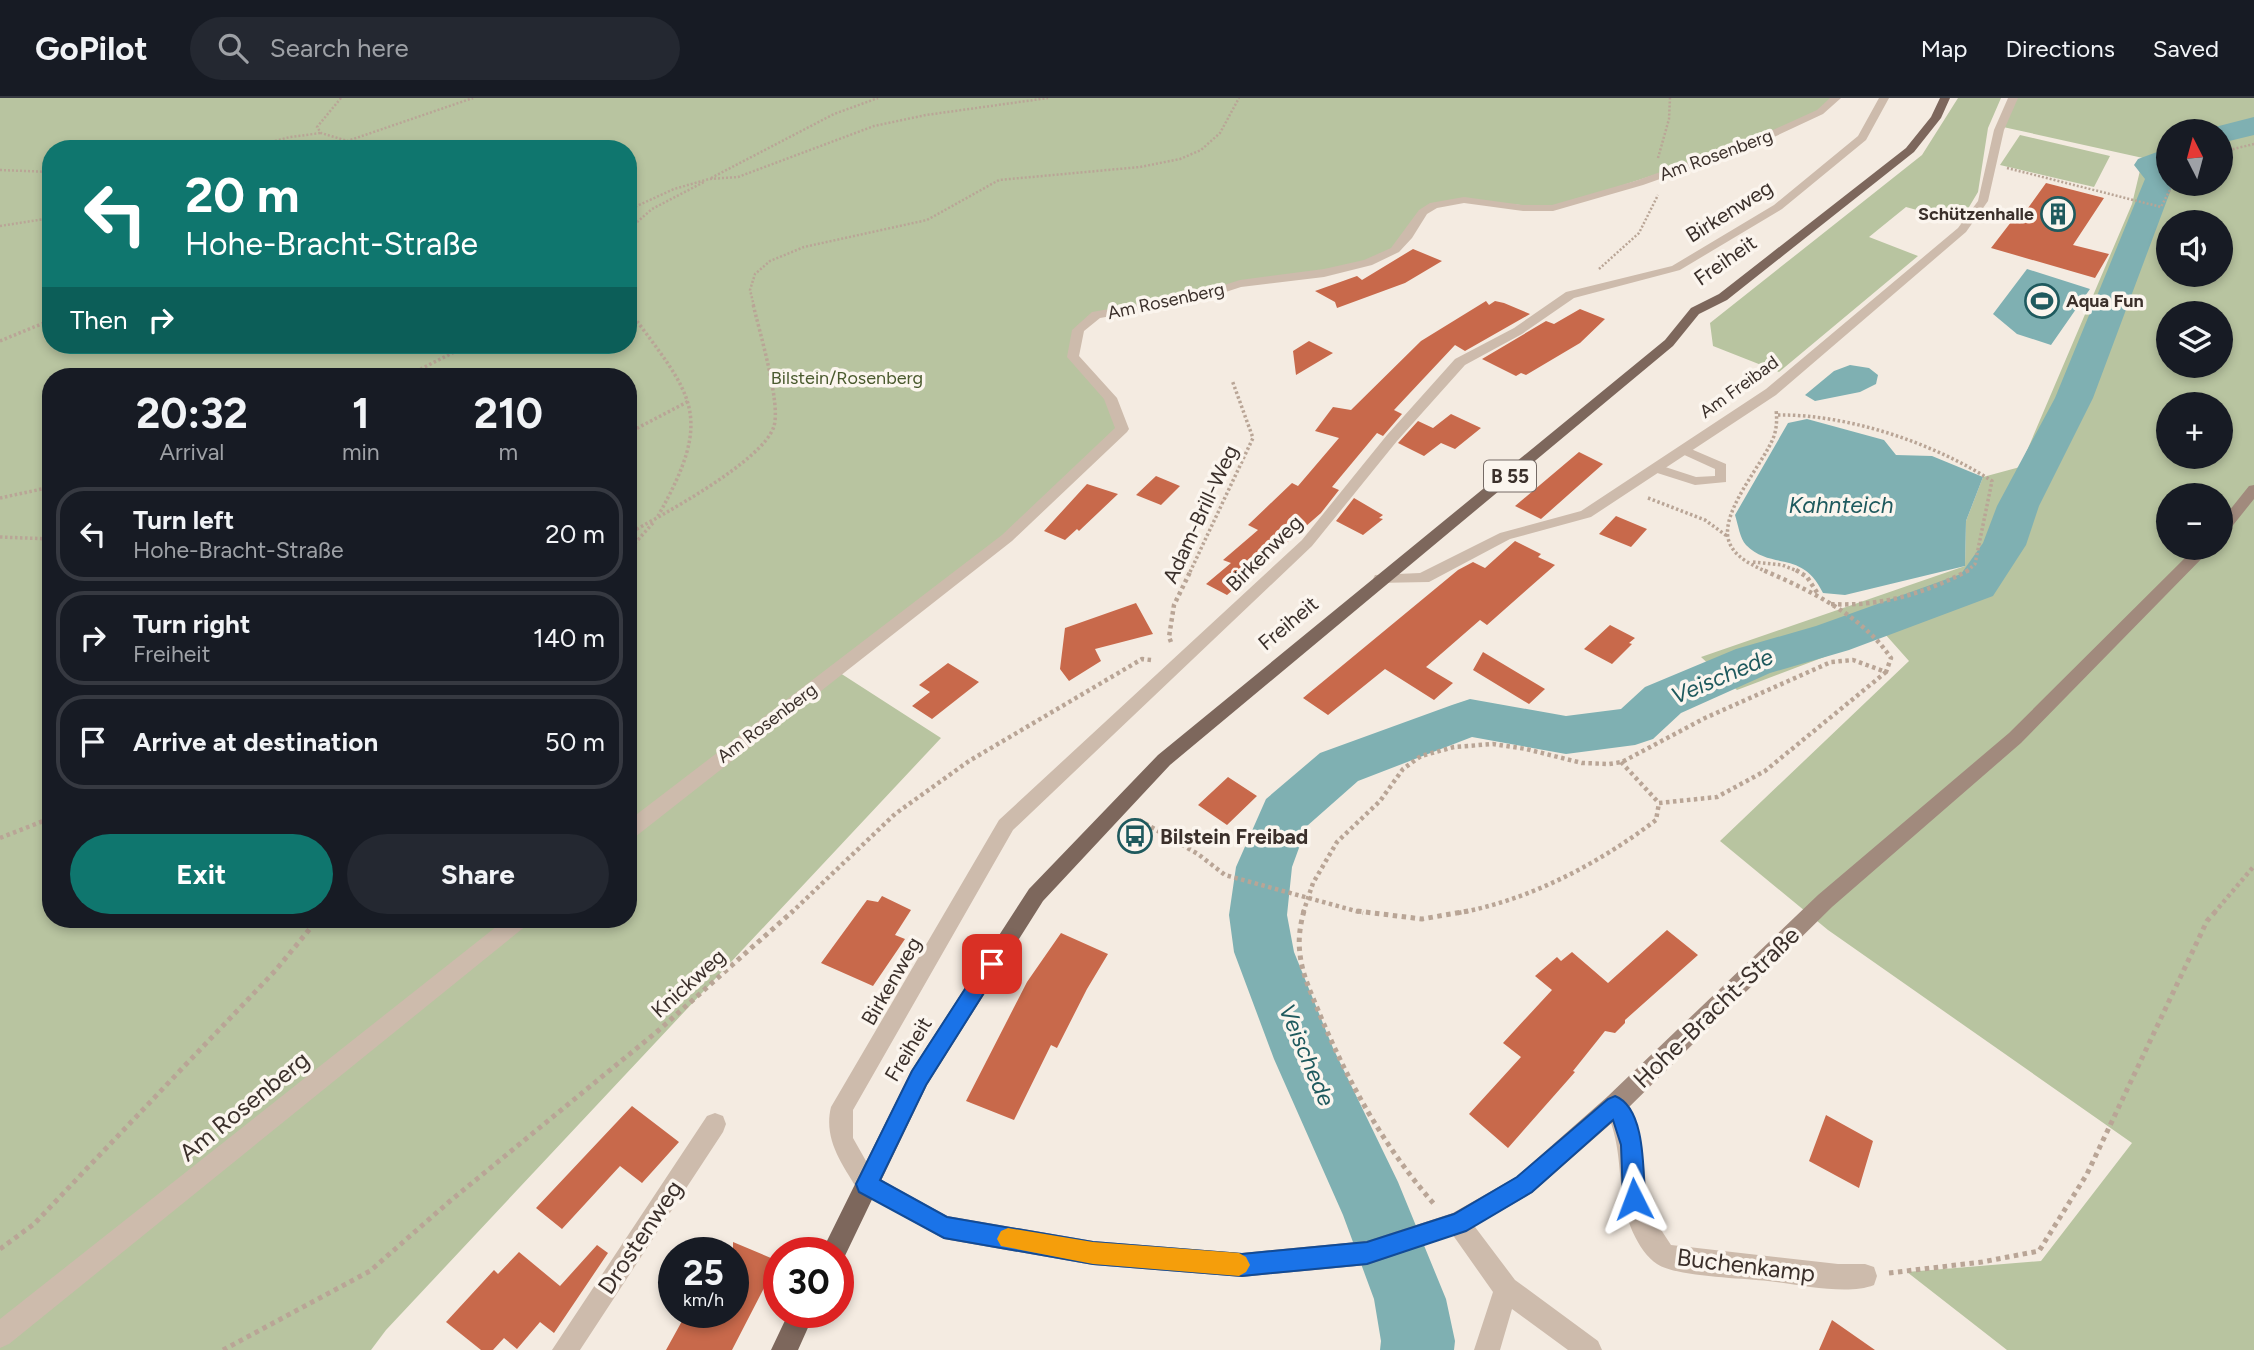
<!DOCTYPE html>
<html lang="en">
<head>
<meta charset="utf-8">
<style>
  :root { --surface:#171b24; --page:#242831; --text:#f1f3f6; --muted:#9ea1a6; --line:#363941; --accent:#0f766e }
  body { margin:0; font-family:Figtree,sans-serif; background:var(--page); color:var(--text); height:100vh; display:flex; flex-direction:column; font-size:26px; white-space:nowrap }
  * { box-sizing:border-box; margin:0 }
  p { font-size:23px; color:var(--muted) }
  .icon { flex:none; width:38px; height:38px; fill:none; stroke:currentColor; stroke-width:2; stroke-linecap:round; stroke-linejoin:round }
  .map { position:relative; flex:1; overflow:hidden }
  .details { position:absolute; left:42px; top:270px; width:595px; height:560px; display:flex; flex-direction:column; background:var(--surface); border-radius:28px; box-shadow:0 4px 10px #0003 }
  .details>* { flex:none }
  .top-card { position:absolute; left:42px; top:42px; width:595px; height:214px; border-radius:28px; box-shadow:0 4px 10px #0003; background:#0f766e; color:#fff; overflow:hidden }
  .needle { width:46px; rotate:354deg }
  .controls { position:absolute; left:2156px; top:21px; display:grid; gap:14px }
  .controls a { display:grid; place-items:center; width:77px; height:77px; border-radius:50%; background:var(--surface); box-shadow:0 4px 10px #0003; font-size:35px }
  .speed { position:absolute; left:658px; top:1139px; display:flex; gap:14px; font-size:35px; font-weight:700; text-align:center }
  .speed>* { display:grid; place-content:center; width:91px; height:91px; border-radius:50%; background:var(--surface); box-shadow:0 4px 10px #0003; line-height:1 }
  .speed small { font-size:18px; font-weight:400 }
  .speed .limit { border:10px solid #d22; background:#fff; color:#111 }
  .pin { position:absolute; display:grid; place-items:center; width:60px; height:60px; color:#fff; margin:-30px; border-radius:14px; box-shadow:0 4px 10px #0006 }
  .me { position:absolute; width:77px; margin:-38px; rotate:357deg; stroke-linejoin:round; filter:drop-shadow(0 0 5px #0008) }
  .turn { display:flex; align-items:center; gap:24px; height:147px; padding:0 28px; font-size:32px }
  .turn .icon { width:91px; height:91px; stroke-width:2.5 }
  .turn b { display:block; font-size:49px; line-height:60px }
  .then { display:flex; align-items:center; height:66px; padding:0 28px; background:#0003; gap:14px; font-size:26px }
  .eta { display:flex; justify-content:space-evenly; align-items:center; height:119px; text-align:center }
  .eta b { font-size:42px; font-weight:700; line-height:49px }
  .action { display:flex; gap:14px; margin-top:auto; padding:14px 28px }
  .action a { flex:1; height:80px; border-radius:42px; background:var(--accent); color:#fff; font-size:28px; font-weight:700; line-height:80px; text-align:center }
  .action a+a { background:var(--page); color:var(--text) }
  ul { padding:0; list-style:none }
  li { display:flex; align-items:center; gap:21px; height:94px; margin:0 14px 10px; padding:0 14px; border:4px solid var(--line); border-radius:28px }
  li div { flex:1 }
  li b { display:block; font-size:26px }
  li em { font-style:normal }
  header { display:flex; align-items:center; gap:42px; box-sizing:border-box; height:98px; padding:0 35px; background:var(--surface); border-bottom:2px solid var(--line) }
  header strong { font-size:33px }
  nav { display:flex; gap:38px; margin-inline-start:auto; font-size:24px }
  .search { width:490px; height:63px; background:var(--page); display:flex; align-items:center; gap:18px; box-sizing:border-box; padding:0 24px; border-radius:38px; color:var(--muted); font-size:26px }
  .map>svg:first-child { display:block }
</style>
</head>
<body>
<header>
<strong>GoPilot</strong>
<div class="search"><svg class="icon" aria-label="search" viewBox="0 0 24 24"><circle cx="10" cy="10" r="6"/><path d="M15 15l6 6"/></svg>Search here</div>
<nav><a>Map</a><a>Directions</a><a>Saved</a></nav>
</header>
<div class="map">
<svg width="2254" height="1252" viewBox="0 0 2254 1252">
  <rect width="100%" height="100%" fill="#f4ebe1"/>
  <!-- green -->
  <path fill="#b8c4a0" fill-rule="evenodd" d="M0 0H1836L1820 14 1755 44 1553 110 1464 102 1434 107 1395 152 1368 165 1240 186 1198 199 1096 217 1079 232 1073 259 1110 300 1122 331 1007 440 837 573 941 640 386 1232 371 1252H0ZM51 51H628V247H51ZM51 278H628V821H51Z
    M1958 0H2001L1988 30 1978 94 1960 124 1906 109 1869 139 1918 158 1779 274 1713 248 1710 225 1922 57Z
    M2017 0H2254V1252H2007L1907 1174 2041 1163 2132 1045 1828 832 1720 743 1909 563 1885 536 1737 592 1701 559 1965 468 1966 423 1983 379 2020 369 2132 106 2143 60 2003 29ZM2168 33H2221V86H2168ZM2168 124H2221V177H2168ZM2168 215H2221V268H2168ZM2168 306H2221V359H2168ZM2168 397H2221V450H2168Z
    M2020 37 2110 58 2094 89 2000 67Z"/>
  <!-- water -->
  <path fill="#7fb0b2" d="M2027 171 2090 191 2051 247 2017 236 1993 216Z
    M1850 267 1869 270 1878 277 1876 286 1860 294 1815 303 1805 297 1834 273Z
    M1807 321 1884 342 1896 357 1932 358 1983 379 1966 423 1965 468 1845 497 1823 495C1802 451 1772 473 1746 447 1740 441 1738 426 1735 417L1788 325Z"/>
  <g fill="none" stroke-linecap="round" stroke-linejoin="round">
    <!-- river -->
    <path fill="#7fb0b2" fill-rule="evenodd" d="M2254 19V37L2221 45V33H2209L2211 30Z
      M2168 50V86H2173L2093 300 2039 408 2026 447 1993 498 1849 552 1770 575 1681 615 1653 641 1635 647 1566 656 1472 639 1358 683 1307 728 1292 769 1287 817 1294 854 1333 950 1398 1084 1446 1201 1455 1243 1454 1252H1380L1381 1243 1374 1201 1343 1117 1274 961 1234 854 1229 817 1236 769 1266 701 1320 655 1452 607 1470 601 1566 618 1621 611 1645 589 1736 551 1816 528 1961 476 1983 445 1997 408 2055 300 2145 81 2134 67 2138 61Z"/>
  </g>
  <!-- building -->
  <path fill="#c8694b" d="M2046 85 2104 100 2073 147 2109 156 2095 180 1991 150 2018 115 2023 117Z
    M1413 151 1442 163 1405 185 1337 210 1335 204 1315 193 1357 178 1362 182Z
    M1486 203 1489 207 1495 203 1504 205 1530 216 1465 253 1455 247 1394 312 1402 316 1383 338 1377 335 1332 389 1339 392 1321 415 1227 497 1206 486 1231 465 1223 462 1258 432 1248 427 1292 385 1298 388 1339 340 1315 333 1333 309 1351 312 1421 243Z
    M1580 211 1605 221 1580 245 1526 277 1521 275 1516 278 1482 261 1546 223 1554 226Z
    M1309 243 1333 255 1296 277 1293 253Z
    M1451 316 1481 330 1455 351 1441 345 1424 358 1398 345 1418 323 1433 330Z
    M1579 354 1603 366 1541 421 1515 408Z
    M1156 378 1180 388 1161 407 1136 397Z
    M1087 386 1118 396 1079 433 1077 431 1065 442 1044 433Z
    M1354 400 1383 417 1379 420 1383 421 1363 437 1336 423Z
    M1616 418 1647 431 1631 449 1599 436Z
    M1515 443 1541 456 1538 459 1555 467 1487 527 1480 522 1426 569 1453 585 1434 602 1385 571 1328 617 1303 600 1458 472 1473 464 1485 470Z
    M1136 505 1153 536 1095 551 1101 563 1069 583 1060 571 1065 530Z
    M1610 527 1635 540 1629 545 1632 546 1612 566 1584 551Z
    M1483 554 1545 591 1529 606 1473 572Z
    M948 565 979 584 932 621 912 608 930 594 919 587Z
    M1228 679 1257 698 1227 727 1198 707Z
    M882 798 911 812 895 837 905 841 873 888 821 865 867 802 878 804Z
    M1667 832 1698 857 1625 922V925L1615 935 1605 933 1573 973 1575 974 1508 1050 1469 1016 1521 959 1503 945 1552 892 1535 878 1557 859 1561 863 1572 854 1608 885Z
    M1061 835 1108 856 1087 891 1057 950 1051 947 1014 1022 966 1003 1027 884Z
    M632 1008 679 1044 642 1085 620 1068 562 1131 536 1110Z
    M1826 1017 1873 1043 1859 1090 1809 1063Z
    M733 1144 778 1163 732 1252H666L687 1214H733Z
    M597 1147 608 1155 554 1235 540 1224 517 1251 504 1240 493 1252H481L446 1224 494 1172 498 1176 519 1154 560 1188Z
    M1832 1222 1875 1252H1819Z"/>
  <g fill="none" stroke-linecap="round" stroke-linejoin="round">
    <!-- path-far3 -->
    <path stroke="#b9a596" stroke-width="2.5" stroke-dasharray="2 2" stroke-linecap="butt" d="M341 0 317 29 321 35 351 44 354 47 351 51
      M244 51 290 39 321 35
      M324 51 473 0
      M2221 54 2254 46
      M1658 60 1669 21 1670 0
      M2007 70 2161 109 2173 86
      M0 72 51 74
      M711 80 834 16 878 0
      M628 112 674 91 709 81 738 79 874 28 926 17 1048 0
      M0 128 51 120
      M628 132 652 111 704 84
      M1599 171 1639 135 1658 97
      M754 208 750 192 755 176 770 163 804 149 927 122 999 82 1140 69 1180 61 1201 52 1220 35 1239 0"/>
    <!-- path-far2 -->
    <path stroke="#b9a596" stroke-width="3.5" stroke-dasharray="2.5 2.5" stroke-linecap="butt" d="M628 211C692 298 716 315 658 418
      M0 243 51 222
      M407 278 468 247
      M1778 317C1847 316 1934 345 1992 383L1975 466 1966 474
      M628 335 689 303
      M0 400 51 389
      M1648 400 1705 422 1727 438
      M628 436C660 418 764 363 774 328 781 305 759 232 753 206
      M0 439 51 441
      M628 453 653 425
      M1753 464 1782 467 1800 474
      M1190 474 1253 340 1232 282
      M1767 474C1754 468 1738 461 1731 448 1714 419 1764 366 1774 338 1777 329 1777 321 1776 311"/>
    <!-- path-far1 -->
    <path stroke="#b9a596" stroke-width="4.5" stroke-dasharray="3.5 3.5" stroke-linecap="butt" d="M1796 472 1807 479 1818 496
      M1831 506C1881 509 1926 495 1969 472
      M1171 544 1169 539 1174 507 1191 472
      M1621 664 1659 705
      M1139 722 1198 756 1225 777 1363 815
      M0 740 51 720
      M791 815 895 716 969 663 1142 561 1151 562
      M1303 815 1313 785 1337 744 1380 703 1403 671 1421 658 1454 649 1493 646 1526 651 1582 665 1609 666 1622 664 1705 620 1831 564 1853 562 1886 574 1891 560C1862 517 1809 492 1763 472
      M1458 815C1530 802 1598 766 1656 722L1659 705 1717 699 1765 673 1886 574
      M2214 815 2254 768"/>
    <!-- path -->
    <path stroke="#b9a596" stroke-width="5" stroke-dasharray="4.5 4.5" stroke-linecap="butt" d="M1304 813C1300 827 1298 842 1300 856 1302 877 1312 897 1320 917 1349 986 1385 1050 1434 1106
      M1357 813 1422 821 1468 813
      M0 1151 34 1126 275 873 318 821
      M1889 1175 1982 1164 2039 1153 2087 1076 2207 823 2216 813
      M223 1252 370 1173 450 1103 659 932 793 813"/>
    <!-- lane -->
    <path fill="#cdbbac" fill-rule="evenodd" d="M1684 348 1726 366V384L1695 387 1651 373 1650 370 1656 366 1696 379 1715 378V371L1680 355V349Z"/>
    <!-- street -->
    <path fill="#cdbbac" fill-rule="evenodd" d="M1830 0H1841L1823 16 1759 46 1643 87 1553 113H1523L1464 105 1437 110 1427 116 1412 140 1399 154 1372 167 1324 179 1241 189 1198 203 1100 220 1084 233 1079 258 1117 300 1129 331 1127 334 1012 443 635 739 628 741V723L1002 437 1115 330 1104 301 1067 259 1072 232 1092 214 1196 196 1240 182 1324 171 1364 162 1391 150 1419 112 1430 105 1464 99 1523 107H1552L1635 83 1751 42 1817 12Z
      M1879 0H1889L1866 42 1782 111 1680 172 1574 200 1522 236 1465 267 1397 343 1312 448 1013 732 853 1012V1040L879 1086 875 1094 867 1098 859 1094C843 1067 823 1042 831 1009L999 722 1302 442 1387 337 1455 261 1514 230 1566 194 1672 168 1774 107 1858 38Z
      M2008 0H2018L2004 32 1988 103 1966 134 1776 297 1591 419 1510 441 1429 484 1375 485 1373 481 1375 477 1420 475 1500 435 1581 413 1766 291 1958 130 1978 103 1994 32Z
      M506 821H530L527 827 9 1246 0 1250V1221Z
      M1615 996 1623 999 1640 1040 1650 1115 1671 1147 1838 1166H1865L1874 1169 1877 1178 1874 1187C1847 1198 1797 1186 1768 1183 1742 1180 1677 1179 1657 1166 1637 1153 1624 1117 1622 1095 1618 1059 1619 1041 1604 1007L1607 999Z
      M715 1015 723 1018 726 1026 723 1034 580 1252H552L707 1018Z
      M1458 1113 1466 1117 1515 1182 1598 1243 1602 1252H1568L1512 1211 1500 1252H1474L1493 1194 1450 1133 1446 1125 1450 1117Z"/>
    <!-- secondary -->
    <path fill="#a18a7d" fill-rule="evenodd" d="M2254 387V401L2226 436 2221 438V423L2249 388Z
      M2195 450H2212L2021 645 1832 809 1623 1015 1532 1095 1466 1133 1367 1167 1242 1179 1093 1167 944 1141 859 1094 855 1086 859 1078 867 1074 947 1118 1093 1143 1242 1155 1367 1143 1453 1115 1516 1079 1607 999 1818 797 2009 635Z"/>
    <!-- primary -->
    <path fill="#7d675c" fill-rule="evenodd" d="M1940 0H1950L1941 20 1914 54 1727 202 1699 216 1673 248 1170 667 1043 803 927 987 842 1164 838 1165V1155H821L911 973 1029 791 1158 657 1665 242 1691 210 1719 196 1906 50 1931 19Z
      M789 1214H815L798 1252H771Z"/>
  </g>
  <!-- route -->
  <path fill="#1a73e8" stroke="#114b97" stroke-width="2" d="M992 857 999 860 1001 866 999 871 926 987 880 1082 947 1119 1093 1144 1242 1156 1367 1144 1454 1116 1517 1079 1608 1001 1615 998C1646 1010 1643 1073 1645 1101L1642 1108 1634 1112 1627 1108 1623 1101 1621 1047 1613 1022 1532 1094 1466 1133 1367 1166 1242 1178 1093 1166 944 1140 859 1094 856 1086 912 973 985 860Z"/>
  <!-- slow -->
  <path fill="#f59e0b" d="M1008 1130 1093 1144 1239 1155 1246 1159 1250 1167 1246 1174 1239 1178 1093 1166 1001 1148 997 1141 1001 1133Z"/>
  <!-- icons -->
  <defs>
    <g id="building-ring" transform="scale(1.75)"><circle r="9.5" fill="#fbf5ee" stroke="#1f5a5e" stroke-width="1.5"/><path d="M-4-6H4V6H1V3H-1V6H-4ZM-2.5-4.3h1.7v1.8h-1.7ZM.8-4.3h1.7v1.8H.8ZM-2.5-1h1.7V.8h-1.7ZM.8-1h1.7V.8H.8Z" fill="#1f5a5e"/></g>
    <g id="stadium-ring" transform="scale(1.75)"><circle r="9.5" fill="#fbf5ee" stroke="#1f5a5e" stroke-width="1.5"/><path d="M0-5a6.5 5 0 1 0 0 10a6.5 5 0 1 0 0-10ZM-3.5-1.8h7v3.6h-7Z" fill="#1f5a5e"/></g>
    <g id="bus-ring" transform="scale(1.75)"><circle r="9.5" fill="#fbf5ee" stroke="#1f5a5e" stroke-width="1.5"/><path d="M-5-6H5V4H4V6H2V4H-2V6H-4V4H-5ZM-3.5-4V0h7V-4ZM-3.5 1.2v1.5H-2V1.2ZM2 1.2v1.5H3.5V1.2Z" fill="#1f5a5e"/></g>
  </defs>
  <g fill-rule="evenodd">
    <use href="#building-ring" x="2058" y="116"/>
    <use href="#stadium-ring" x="2042" y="203"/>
    <use href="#bus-ring" x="1135" y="738"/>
  </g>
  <g text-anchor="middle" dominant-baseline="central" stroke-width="7" stroke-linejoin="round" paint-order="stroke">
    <!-- far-street labels -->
    <g font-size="18" fill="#3b302b" stroke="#fbf5ee">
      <text transform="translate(1716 57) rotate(-20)">Am Rosenberg</text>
      <text transform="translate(1166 203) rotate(-12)">Am Rosenberg</text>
      <text transform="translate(1739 289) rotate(-36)">Am Freibad</text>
      <text transform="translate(767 625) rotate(-37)">Am Rosenberg</text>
    </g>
    <!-- far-poi labels -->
    <g font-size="18" font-weight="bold" fill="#3b302b" stroke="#fbf5ee" text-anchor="end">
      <text x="2034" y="116">Schützenhalle</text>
      <text x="2066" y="203" text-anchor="start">Aqua Fun</text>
    </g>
    <!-- far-park labels -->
    <g font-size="18" fill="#4a5a2e" stroke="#fbf5ee">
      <text x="847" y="280">Bilstein/Rosenberg</text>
    </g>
    <!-- shield labels -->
    <rect fill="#fbf5ee" stroke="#756b66" stroke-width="2" x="1484" y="362.5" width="52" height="31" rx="5"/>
    <g font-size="19" font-weight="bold" fill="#3b302b">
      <text x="1510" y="378">B 55</text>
    </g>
    <!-- street labels -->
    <g font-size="21" fill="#3b302b" stroke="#fbf5ee">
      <text transform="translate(1729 113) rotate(-32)">Birkenweg</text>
      <text transform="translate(1725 162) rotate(-35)">Freiheit</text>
      <text transform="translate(1200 416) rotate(-65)">Adam-Brill-Weg</text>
      <text transform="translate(1264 455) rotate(-45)">Birkenweg</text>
      <text transform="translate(1288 525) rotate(-40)">Freiheit</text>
      <text transform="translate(891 883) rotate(-60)">Birkenweg</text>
      <text transform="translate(688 885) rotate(-42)">Knickweg</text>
      <text transform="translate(908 951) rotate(-59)">Freiheit</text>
    </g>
    <!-- poi labels -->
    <g font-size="21" font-weight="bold" fill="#3b302b" stroke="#fbf5ee" text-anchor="start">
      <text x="1160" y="738">Bilstein Freibad</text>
    </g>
    <!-- water labels -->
    <g font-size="23" font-style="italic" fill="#1f5a5e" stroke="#fbf5ee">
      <text x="1841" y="407">Kahnteich</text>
      <text transform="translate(1722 578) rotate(-23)">Veischede</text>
      <text transform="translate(1307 957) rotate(67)">Veischede</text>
    </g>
    <!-- near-street labels -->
    <g font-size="24" fill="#3b302b" stroke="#fbf5ee">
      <text transform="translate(1716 909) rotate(-44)">Hohe-Bracht-Straße</text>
      <text transform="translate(244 1008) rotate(-39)">Am Rosenberg</text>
      <text transform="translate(640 1139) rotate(-56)">Drostenweg</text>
      <text transform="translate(1746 1167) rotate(7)">Buchenkamp</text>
    </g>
  </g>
</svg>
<div class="controls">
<a><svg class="needle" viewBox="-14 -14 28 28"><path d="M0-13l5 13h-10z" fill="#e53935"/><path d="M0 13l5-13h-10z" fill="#9ea1a6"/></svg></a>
<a><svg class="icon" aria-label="sound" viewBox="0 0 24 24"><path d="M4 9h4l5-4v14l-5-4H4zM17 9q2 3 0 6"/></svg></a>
<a><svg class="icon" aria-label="layers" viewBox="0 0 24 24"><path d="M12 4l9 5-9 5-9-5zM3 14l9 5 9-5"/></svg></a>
<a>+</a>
<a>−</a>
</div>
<div class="speed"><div>25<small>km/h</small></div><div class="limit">30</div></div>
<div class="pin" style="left:992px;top:866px;background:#d93025"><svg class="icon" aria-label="arrive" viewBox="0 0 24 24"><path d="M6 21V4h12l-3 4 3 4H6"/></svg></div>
<svg class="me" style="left:1634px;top:1101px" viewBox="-20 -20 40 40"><path d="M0-17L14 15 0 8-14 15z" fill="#1a73e8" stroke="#fff" stroke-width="4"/></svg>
<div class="top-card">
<div class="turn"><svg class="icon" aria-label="left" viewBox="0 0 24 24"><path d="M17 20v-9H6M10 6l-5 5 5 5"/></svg><div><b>20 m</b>Hohe-Bracht-Straße</div></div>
<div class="then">Then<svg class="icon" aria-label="right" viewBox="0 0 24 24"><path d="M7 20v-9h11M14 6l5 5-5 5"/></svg></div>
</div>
<section class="details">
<div class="eta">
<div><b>20:32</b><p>Arrival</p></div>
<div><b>1</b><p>min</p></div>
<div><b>210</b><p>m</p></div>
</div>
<ul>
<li><svg class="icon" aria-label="left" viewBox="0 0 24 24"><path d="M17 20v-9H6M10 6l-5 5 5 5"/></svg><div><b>Turn left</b><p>Hohe-Bracht-Straße</p></div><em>20 m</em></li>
<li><svg class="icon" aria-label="right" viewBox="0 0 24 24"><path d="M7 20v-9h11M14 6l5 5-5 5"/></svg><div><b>Turn right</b><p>Freiheit</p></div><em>140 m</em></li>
<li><svg class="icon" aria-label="arrive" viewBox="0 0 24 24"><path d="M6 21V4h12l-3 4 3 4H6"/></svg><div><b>Arrive at destination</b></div><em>50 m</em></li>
</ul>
<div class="action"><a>Exit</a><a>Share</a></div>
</section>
</div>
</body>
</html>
